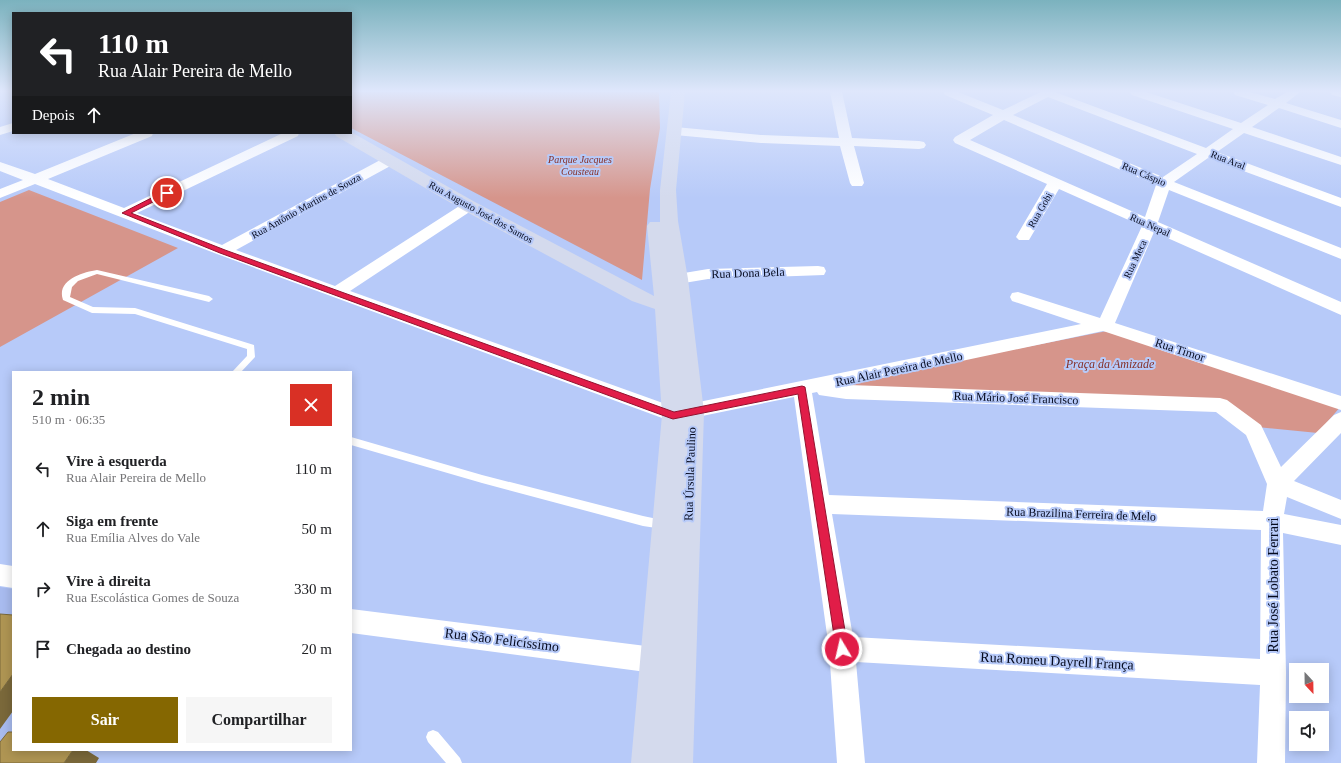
<!DOCTYPE html>
<html lang="pt">
<head>
<meta charset="utf-8">
<style>
  :root { --surface:#fff; --page:#f6f6f6; --text:#202124; --muted:#757577; --accent:#856701 }
  body { margin:0; font-family:"Times New Roman",serif; background:var(--page); color:var(--text); height:100vh; display:flex; flex-direction:column; font-size:15px; white-space:nowrap }
  * { box-sizing:border-box; margin:0 }
  p { font-size:13px; color:var(--muted) }
  .icon { flex:none; width:22px; height:22px; fill:none; stroke:currentColor; stroke-width:2; stroke-linecap:round; stroke-linejoin:round }
  .map { position:relative; flex:1; overflow:hidden }
  .details { position:absolute; left:12px; top:371px; width:340px; height:380px; display:flex; flex-direction:column; background:var(--surface); border-radius:0px; box-shadow:0 2px 10px #0003 }
  .details>* { flex:none }
  .hud { position:absolute; left:12px; top:12px; width:340px; height:122px; border-radius:0px; box-shadow:0 2px 10px #0003; background:#202124; color:#fff; overflow:hidden }
  .needle { width:26px; rotate:158deg }
  .controls { position:absolute; left:1289px; top:663px; display:grid; gap:8px }
  .controls a { display:grid; place-items:center; width:40px; height:40px; border-radius:0px; background:var(--surface); box-shadow:0 2px 10px #0003; font-size:20px }
  .pin { position:absolute; display:grid; place-items:center; width:34px; height:34px; color:#fff; margin:-17px; border:2px solid #fff; border-radius:50%; box-shadow:0 1px 4px #0007 }
  .me { position:absolute; width:44px; margin:-22px; rotate:351deg; stroke-linejoin:round; filter:drop-shadow(0 0 3px #0008) }
  .turn { display:flex; align-items:center; gap:14px; height:84px; padding:0 20px; font-size:18px }
  .turn .icon { width:52px; height:52px; stroke-width:2.5 }
  .turn b { display:block; font-size:28px; line-height:34px }
  .then { display:flex; align-items:center; height:38px; padding:0 20px; background:#0003; gap:8px; font-size:15px }
  .round { display:grid; place-items:center; flex:none; width:42px; height:42px; border-radius:0px; background:var(--page) }
  .summary { display:flex; align-items:center; justify-content:space-between; height:68px; padding:0 20px }
  h1 { font-size:24px; font-weight:700; line-height:30px }
  .button { display:flex; gap:8px; margin-top:auto; padding:8px 20px }
  .button a { flex:1; height:46px; border-radius:0px; background:var(--accent); color:#fff; font-size:16px; font-weight:700; line-height:46px; text-align:center }
  .button a+a { background:var(--page); color:var(--text) }
  ul { padding:0; list-style:none }
  li { display:flex; align-items:center; gap:12px; height:60px; padding:0 20px }
  li div { flex:1 }
  li b { display:block; font-size:15px }
  li em { font-style:normal }
  .map>svg:first-child { display:block }
</style>
</head>
<body>
<div class="map">
<svg width="1341" height="763" viewBox="0 0 1341 763">
  <rect width="100%" height="100%" fill="#b7caf9"/>
  <!-- built -->
  <path fill="#a8bbef" d="M0 587 13 589V736L0 754Z"/>
  <!-- green -->
  <path fill="#d6958b" d="M351 92H659L660 128 650 189 642 280 351 128Z
    M29 190 178 248 0 347V202Z
    M1112 330 1341 406 1318 433 1257 427 1221 401 824 387Z"/>
  <g fill="none" stroke-linecap="round" stroke-linejoin="round">
    <!-- lane -->
    <path fill="#fff" fill-rule="evenodd" d="M97 270 209 296 213 299 209 302 97 274 78 281 72 287 70 297 93 307 135 308 254 345 255 357 241 372H232L247 356V349L135 314 92 313 63 300C56 280 83 272 97 270Z
      M351 437 482 475 643 516 667 521 668 524 667 527 663 529 643 526 482 483 351 445Z
      M433 730 438 732 460 758 462 763H446L428 742 426 737 428 732Z"/>
    <!-- street -->
    <path fill="#fff" fill-rule="evenodd" d="M830 92H842L852 138 919 141 924 142 926 145 924 148 919 149 854 146 864 183 862 186H852L850 183 840 146 761 143 675 135 669 131 675 127 761 135 839 138Z
      M943 92H958L1003 110 1041 92H1055L1206 148 1233 129 1132 95 1130 92H1146L1241 123 1268 105 1235 95 1233 92H1250L1275 99 1287 92H1300L1286 103 1341 120V128L1279 108 1252 127 1341 157V165L1244 133 1217 152 1341 198V207L1208 158 1174 182 1341 248V259L1169 190 1158 222 1341 302V315L1154 232 1115 323 1341 396V410L1103 331 849 385 1220 398 1227 400 1261 425 1281 467 1334 415 1341 412V433L1294 481 1341 500V519L1287 497 1284 514 1341 525V545L1283 533 1286 673 1285 763H1257L1260 685 856 662 865 763H837L829 649 794 397 673 422 217 254 35 184 0 198V189L23 180 0 171V162L35 174 136 133H153L152 136 48 179 124 208 283 133H299L298 136 137 213 222 245 384 158H394L396 161 394 164 236 250 335 286 464 203H474L476 206 474 209 350 291 674 407 1081 324 1012 301 1010 297 1012 293 1018 292 1100 318 1142 226 1059 189 1029 240H1019L1016 237 1047 184 955 143 953 140 955 137 993 115 945 95ZM1048 97 1197 154 1163 177 1013 115ZM1004 120 1156 185 1145 217 970 140ZM817 392 819 395 846 399 1216 412 1246 435 1267 484 1263 511 829 495 812 393ZM832 514 1261 530 1260 659 853 637Z
      M1330 92H1341V97L1332 95Z
      M13 123V131L0 135V127Z
      M818 266 824 267 826 271 824 275 708 279 678 284 672 283 670 279 672 275 708 269Z
      M0 564 13 566V588L0 586Z
      M351 609 654 647 663 651 667 660 663 669 654 673 351 633Z"/>
    <!-- secondary -->
    <path fill="#d4daed" fill-rule="evenodd" d="M671 92H685L676 190 678 221 688 279 704 412 693 763H631L662 415 655 309 632 301 463 210 336 136 334 133 351 132 475 202 654 296 647 226 650 222H660V190Z"/>
  </g>
  <!-- shaded-wall -->
  <path fill="#7a683a" d="M13 674V711L0 729V692Z
    M73 750H86L99 758 96 763H64Z"/>
  <!-- building -->
  <path fill="#af9553" stroke="#7a683a" d="M0 614 13 615V674L0 692Z
    M8 732H13V750H73L64 763H0V742Z"/>
  <!-- sky -->
  <linearGradient id="sky" x2="0" y2="1"><stop stop-color="#7bb2be"/><stop offset="0.46" stop-color="#dfe7fc"/><stop offset="1" stop-color="#dfe7fc" stop-opacity="0"/></linearGradient>
  <rect width="1341" height="198" fill="url(#sky)"/>
  <!-- route -->
  <path fill="#e11d48" stroke="#92132f" d="M165 191 171 193 131 213 225 250 674 412 802 386 805 387 848 649 846 653 842 655 837 653 836 649 798 394 673 419 670 418 220 253 122 213Z"/>
  <g text-anchor="middle" dominant-baseline="central" stroke-width="4" stroke-linejoin="round" paint-order="stroke">
    <!-- far-park labels -->
    <g font-size="10" font-style="italic" fill="#852f27" stroke="#b7caf9">
      <text x="580" y="159">Parque Jacques<tspan x="580" dy="12">Cousteau</tspan></text>
    </g>
    <!-- far-street labels -->
    <g font-size="10" fill="#050a1e" stroke="#b7caf9">
      <text transform="translate(1228 160) rotate(21)">Rua Aral</text>
      <text transform="translate(1144 174) rotate(23)">Rua Cáspio</text>
      <text transform="translate(306 206) rotate(-29)">Rua Antônio Martins de Souza</text>
      <text transform="translate(1040 210) rotate(-60)">Rua Gobi</text>
      <text transform="translate(481 212) rotate(29)">Rua Augusto José dos Santos</text>
      <text transform="translate(1150 225) rotate(24)">Rua Nepal</text>
      <text transform="translate(1135 259) rotate(-65)">Rua Meca</text>
    </g>
    <!-- street labels -->
    <g font-size="12" fill="#050a1e" stroke="#b7caf9">
      <text transform="translate(748 273) rotate(-2)">Rua Dona Bela</text>
      <text transform="translate(1180 350) rotate(18)">Rua Timor</text>
      <text transform="translate(899 369) rotate(-12)">Rua Alair Pereira de Mello</text>
      <text transform="translate(1016 398) rotate(2)">Rua Mário José Francisco</text>
      <text transform="translate(690 474) rotate(-88)">Rua Úrsula Paulino</text>
      <text transform="translate(1081 514) rotate(2)">Rua Brazilina Ferreira de Melo</text>
    </g>
    <!-- park labels -->
    <g font-size="12" font-style="italic" fill="#852f27" stroke="#b7caf9">
      <text x="1110" y="364">Praça da Amizade</text>
    </g>
    <!-- near-street labels -->
    <g font-size="14" fill="#050a1e" stroke="#b7caf9">
      <text transform="translate(1273 585) rotate(-90)">Rua José Lobato Ferrari</text>
      <text transform="translate(502 640) rotate(7)">Rua São Felicíssimo</text>
      <text transform="translate(1057 661) rotate(3)">Rua Romeu Dayrell França</text>
    </g>
  </g>
</svg>
<div class="controls">
<a><svg class="needle" viewBox="-14 -14 28 28"><path d="M0-13l5 13h-10z" fill="#e53935"/><path d="M0 13l5-13h-10z" fill="#757577"/></svg></a>
<a><svg class="icon" aria-label="sound" viewBox="0 0 24 24"><path d="M4 9h4l5-4v14l-5-4H4zM17 9q2 3 0 6"/></svg></a>
</div>
<div class="pin" style="left:167px;top:193px;background:#d93025"><svg class="icon" aria-label="arrive" viewBox="0 0 24 24"><path d="M6 21V4h12l-3 4 3 4H6"/></svg></div>
<svg class="me" style="left:842px;top:649px" viewBox="-20 -20 40 40"><circle r="17" fill="#e11d48" stroke="#fff" stroke-width="3"/><path d="M0-11L8 9 0 5-8 9z" fill="#fff"/></svg>
<div class="hud">
<div class="turn"><svg class="icon" aria-label="left" viewBox="0 0 24 24"><path d="M17 20v-9H6M10 6l-5 5 5 5"/></svg><div><b>110 m</b>Rua Alair Pereira de Mello</div></div>
<div class="then">Depois<svg class="icon" aria-label="ahead" viewBox="0 0 24 24"><path d="M12 20V5M6 11l6-6 6 6"/></svg></div>
</div>
<section class="details">
<div class="summary"><div><h1>2 min</h1><p>510 m · 06:35</p></div><a class="round" style="background:#d93025;color:#fff"><svg class="icon" aria-label="close" viewBox="0 0 24 24"><path d="M6 6l12 12M18 6L6 18"/></svg></a></div>
<ul>
<li><svg class="icon" aria-label="left" viewBox="0 0 24 24"><path d="M17 20v-9H6M10 6l-5 5 5 5"/></svg><div><b>Vire à esquerda</b><p>Rua Alair Pereira de Mello</p></div><em>110 m</em></li>
<li><svg class="icon" aria-label="ahead" viewBox="0 0 24 24"><path d="M12 20V5M6 11l6-6 6 6"/></svg><div><b>Siga em frente</b><p>Rua Emília Alves do Vale</p></div><em>50 m</em></li>
<li><svg class="icon" aria-label="right" viewBox="0 0 24 24"><path d="M7 20v-9h11M14 6l5 5-5 5"/></svg><div><b>Vire à direita</b><p>Rua Escolástica Gomes de Souza</p></div><em>330 m</em></li>
<li><svg class="icon" aria-label="arrive" viewBox="0 0 24 24"><path d="M6 21V4h12l-3 4 3 4H6"/></svg><div><b>Chegada ao destino</b></div><em>20 m</em></li>
</ul>
<div class="button"><a>Sair</a><a>Compartilhar</a></div>
</section>
</div>
</body>
</html>
